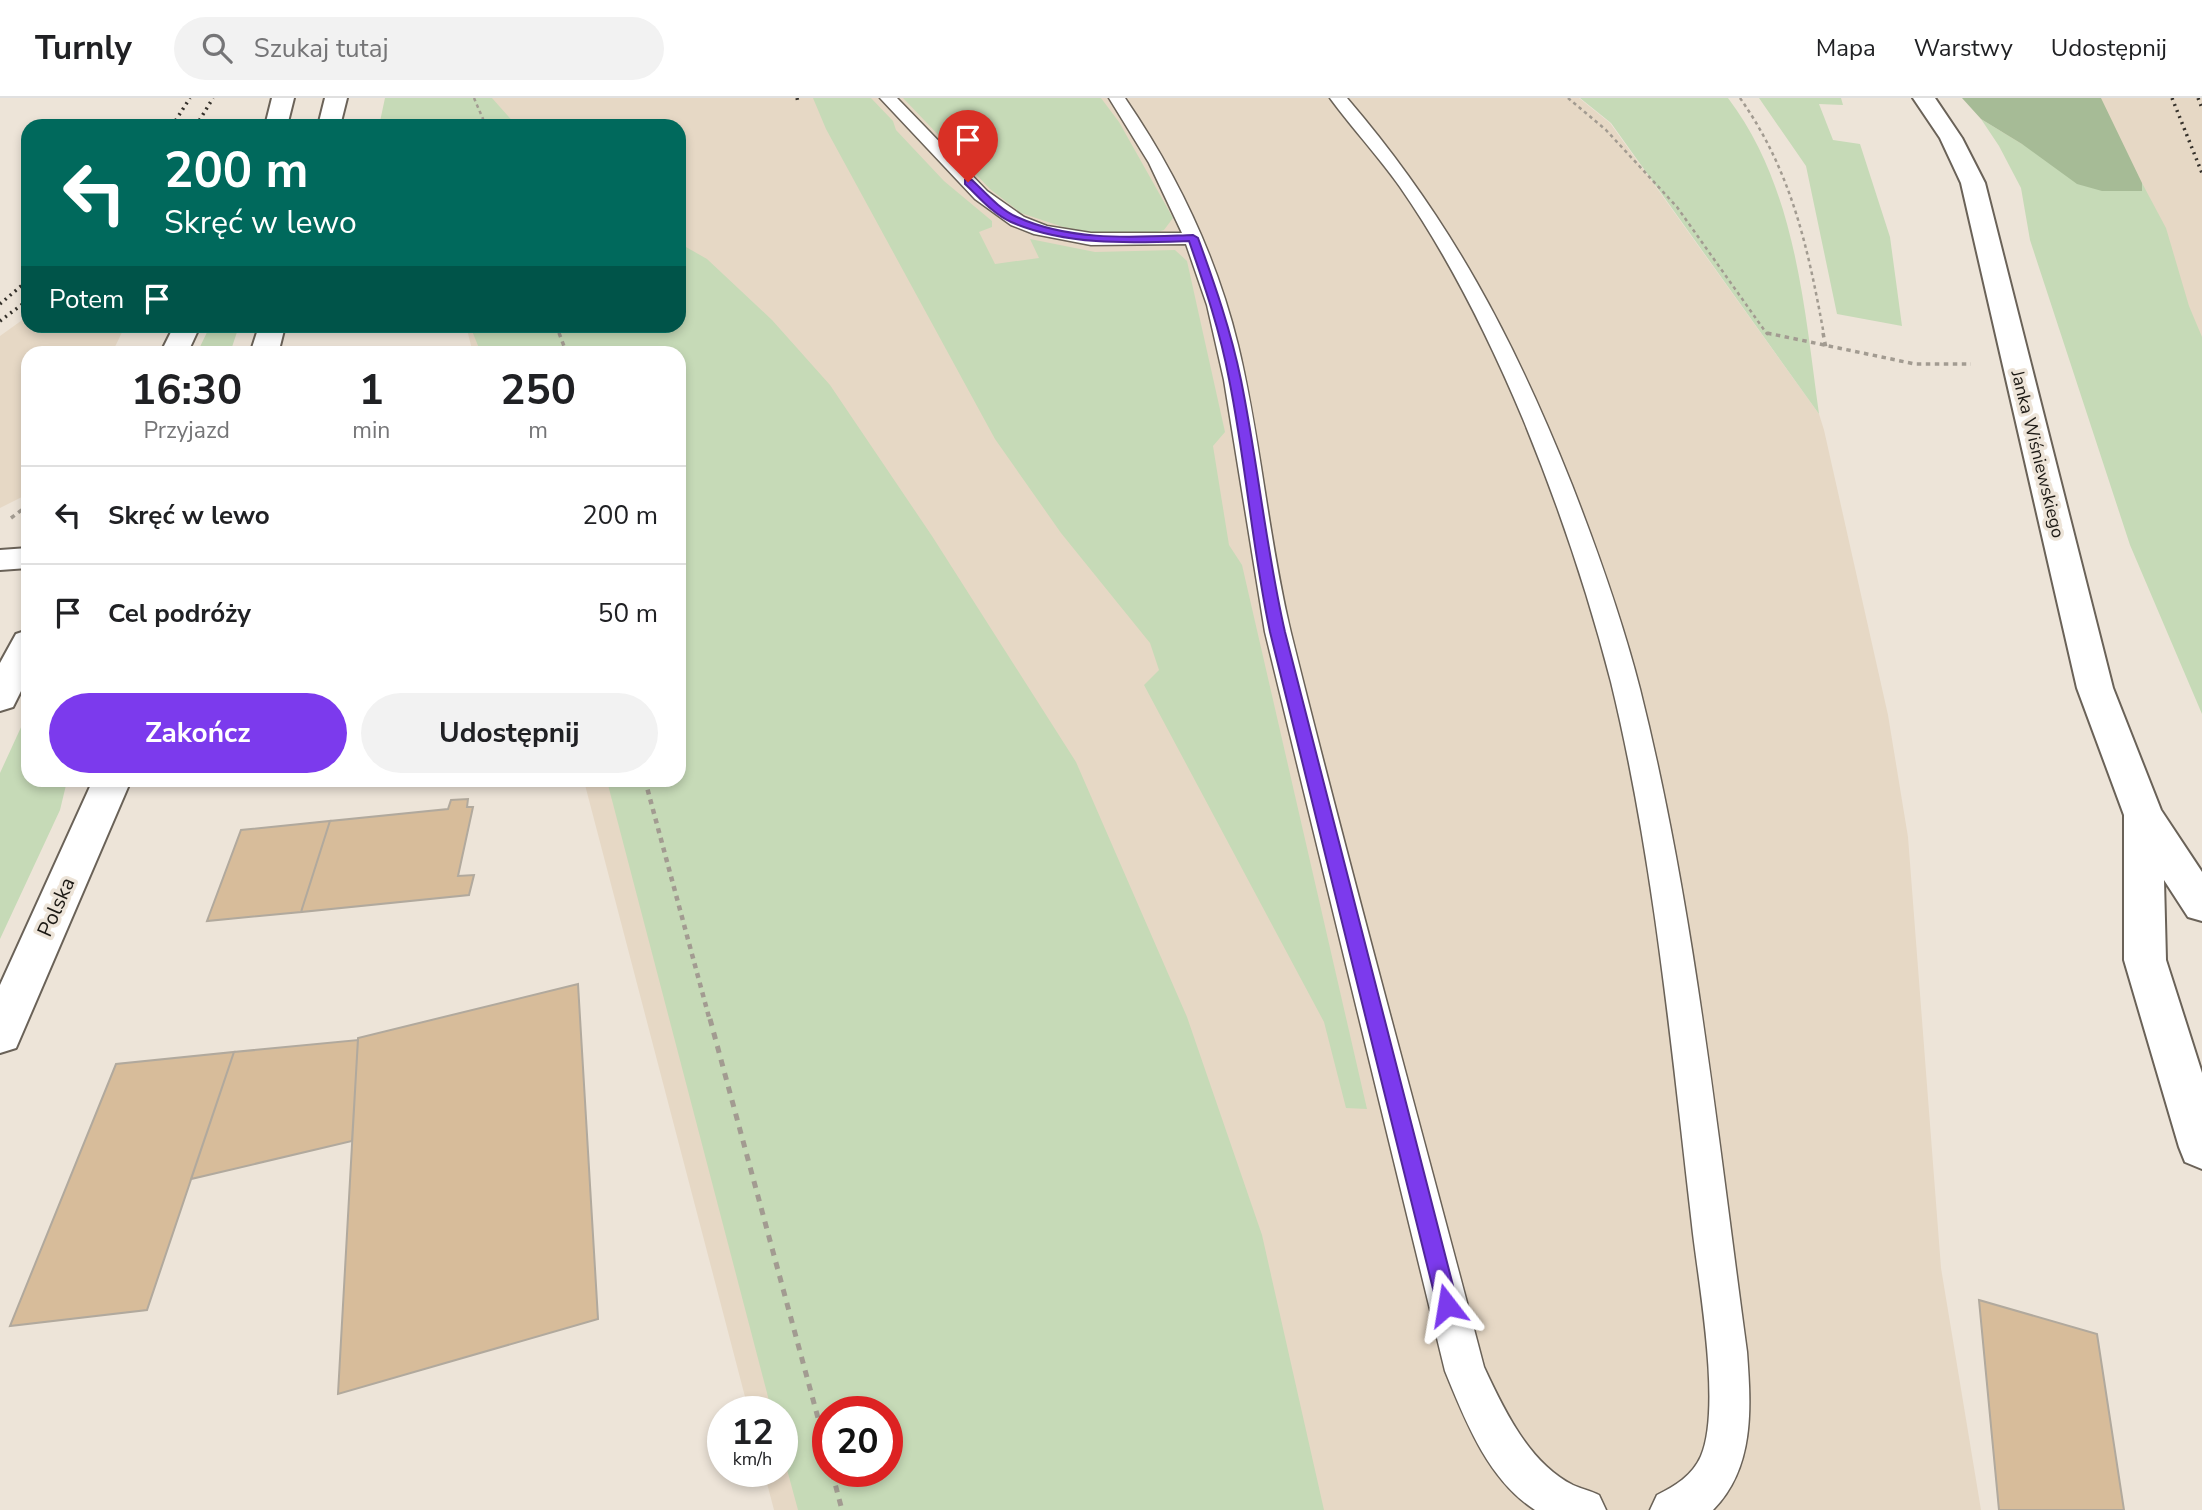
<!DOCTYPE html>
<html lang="pl">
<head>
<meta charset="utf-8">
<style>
  :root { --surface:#fff; --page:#f2f2f2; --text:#202124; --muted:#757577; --line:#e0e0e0; --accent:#7c3aed }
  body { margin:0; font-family:"Nunito Sans",sans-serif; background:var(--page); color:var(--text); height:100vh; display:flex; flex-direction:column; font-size:26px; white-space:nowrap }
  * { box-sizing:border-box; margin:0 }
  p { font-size:23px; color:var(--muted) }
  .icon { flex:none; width:38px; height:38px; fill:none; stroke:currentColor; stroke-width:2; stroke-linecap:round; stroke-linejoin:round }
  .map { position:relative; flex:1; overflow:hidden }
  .side { position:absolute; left:21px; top:248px; width:665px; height:441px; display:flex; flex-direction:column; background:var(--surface); border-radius:21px; box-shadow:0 4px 10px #0003 }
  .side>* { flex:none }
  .top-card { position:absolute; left:21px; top:21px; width:665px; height:214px; border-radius:21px; box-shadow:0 4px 10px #0003; background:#00695c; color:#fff; overflow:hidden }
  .speed { position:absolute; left:707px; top:1298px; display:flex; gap:14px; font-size:35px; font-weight:700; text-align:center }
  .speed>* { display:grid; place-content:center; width:91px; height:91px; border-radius:50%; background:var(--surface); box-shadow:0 4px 10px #0003; line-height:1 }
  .speed small { font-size:18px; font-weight:400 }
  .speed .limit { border:10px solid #d22; background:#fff; color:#111 }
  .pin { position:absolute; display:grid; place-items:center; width:60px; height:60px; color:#fff; margin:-72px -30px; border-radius:50% 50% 50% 0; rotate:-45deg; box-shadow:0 0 7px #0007 }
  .pin .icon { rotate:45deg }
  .me { position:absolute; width:77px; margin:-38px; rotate:346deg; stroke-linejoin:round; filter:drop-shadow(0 0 5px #0008) }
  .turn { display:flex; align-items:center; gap:24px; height:147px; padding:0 28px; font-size:32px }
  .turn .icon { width:91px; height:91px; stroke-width:2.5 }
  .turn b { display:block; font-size:49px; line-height:60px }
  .then { display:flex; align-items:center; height:66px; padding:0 28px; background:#0003; gap:14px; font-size:26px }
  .eta { display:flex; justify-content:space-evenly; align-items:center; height:119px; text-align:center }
  .eta b { font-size:42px; font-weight:700; line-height:49px }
  .primary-button { display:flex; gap:14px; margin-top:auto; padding:14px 28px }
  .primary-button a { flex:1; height:80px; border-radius:42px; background:var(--accent); color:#fff; font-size:28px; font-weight:700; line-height:80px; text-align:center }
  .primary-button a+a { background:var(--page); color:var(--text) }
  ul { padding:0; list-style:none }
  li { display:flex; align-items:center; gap:21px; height:98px; padding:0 28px; border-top:2px solid var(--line) }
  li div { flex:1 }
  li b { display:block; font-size:26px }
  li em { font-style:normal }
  header { display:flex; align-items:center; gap:42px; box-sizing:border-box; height:98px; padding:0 35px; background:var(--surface); border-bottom:2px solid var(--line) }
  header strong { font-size:33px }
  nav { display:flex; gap:38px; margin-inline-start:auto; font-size:24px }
  .search { width:490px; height:63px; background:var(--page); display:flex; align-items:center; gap:18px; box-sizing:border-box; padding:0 24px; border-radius:38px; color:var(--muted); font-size:26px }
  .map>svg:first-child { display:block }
</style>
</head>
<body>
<header>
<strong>Turnly</strong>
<div class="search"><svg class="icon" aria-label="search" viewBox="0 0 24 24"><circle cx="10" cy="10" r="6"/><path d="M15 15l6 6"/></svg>Szukaj tutaj</div>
<nav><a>Mapa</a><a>Warstwy</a><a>Udostępnij</a></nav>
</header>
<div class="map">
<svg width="2202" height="1412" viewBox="0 0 2202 1412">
  <rect width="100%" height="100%" fill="#ede4d8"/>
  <!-- built -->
  <path fill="#e6d8c5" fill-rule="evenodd" d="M407 0H1579L1610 25 1819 316 1824 332 1888 617 1908 739 1941 1170 1981 1412H774L764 1374H782V1314H749L584 683 679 682V256L473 255 466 228H679V28H414ZM828 1314H887V1374H828Z
    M1966 0H2202V477L2032 62Z
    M25 220H28V228H125L112 255 28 256V396L0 410V238Z"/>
  <!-- green -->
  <path fill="#c6dab7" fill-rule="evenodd" d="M385 0H492L517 28H379Z
    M813 0H871L893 23 896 32 944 83 992 123V129L979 134 995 166 1039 160 1030 141 1095 154 1175 152 1187 163 1225 334 1213 348 1229 447 1242 467 1367 1011 1346 1010 1324 924 1144 587 1159 572 1150 545 1061 435 995 341 826 31Z
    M903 0H1101L1119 24 1173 120 1164 132 1147 137H1111L1063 129 1021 115 990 91Z
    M1580 0H1728C1796 90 1804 208 1819 316L1611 25Z
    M1759 0H1841L1843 7 1819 6 1833 42 1860 46 1890 139 1902 228 1837 216 1806 68Z
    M1981 21 2022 46 2142 93V85L2166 130 2189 208 2202 239V616L2130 447 2030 142 2021 90 1999 48Z
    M679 145 707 161 772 222 830 287 932 438 1076 664 1187 919 1262 1137 1324 1412H798L782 1353V1314H772L607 683 679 682V256L481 255 470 228H679ZM887 1314V1374H828V1314Z
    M210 228H239L230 255H197Z
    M28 614V682L67 683 60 712 0 841V675Z"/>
  <!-- forest -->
  <path fill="#a6bb96" d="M1962 0H2101L2142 85V93H2102L2077 86 2022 46 1981 21Z"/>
  <!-- building -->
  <path fill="#d7bc9a" stroke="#b1a99d" stroke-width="2" d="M468 701 467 709H473L458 778 474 777 469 797 301 814 330 723 448 711 451 702Z
    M330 723 301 814 207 823 241 732Z
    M578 886 598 1221 338 1296 358 940Z
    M358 942 352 1043 191 1081 234 954Z
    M234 954 147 1212 10 1228 116 966Z
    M1979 1202 2097 1236 2124 1412H1999Z"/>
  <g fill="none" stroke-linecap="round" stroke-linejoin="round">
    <!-- service casing -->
    <g stroke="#6a6258" stroke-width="3">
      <path id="service" d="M880 0H897L987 93 1024 119 1047 128 1091 135H1182L1149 65 1109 0H1125C1177 76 1216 157 1238 247 1261 342 1268 440 1291 535 1352 781 1420 1025 1484 1269 1504 1312 1529 1365 1573 1387 1582 1391 1591 1393 1599 1397L1606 1412H1535C1488 1382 1465 1322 1445 1273L1265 534 1224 282 1207 207 1186 146 1091 147 1034 136 1011 127 975 101Z
        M1330 0H1347C1450 120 1514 241 1572 387 1598 454 1622 521 1640 591 1694 806 1717 1034 1747 1254 1751 1309 1755 1370 1713 1412H1650L1657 1397C1675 1388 1692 1378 1701 1358 1722 1309 1698 1183 1692 1127 1671 946 1654 761 1611 584 1588 495 1558 406 1523 321 1489 240 1450 161 1400 89 1378 58 1352 30 1330 0Z"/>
    </g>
    <!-- minor casing -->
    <g stroke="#6a6258" stroke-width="4">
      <path id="minor" d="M28 450V470L0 472V452Z"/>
    </g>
    <!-- secondary casing -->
    <g stroke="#6a6258" stroke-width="4">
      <path id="secondary" d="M1913 0H1935L1962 40 1985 85 2113 590 2161 712 2202 774V823L2188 819 2164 782 2166 862 2202 975V1071L2185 1064 2179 1049 2124 862V717L2077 590 1961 85 1940 40Z"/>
    </g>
    <!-- trunk casing -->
    <g stroke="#6a6258" stroke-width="4">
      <path id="trunk" d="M272 0H294L287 28H265Z
        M325 0H347L340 28H318Z
        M174 228H200L187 256H160Z
        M259 228H285L278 256H250Z
        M28 532V579L13 609 0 613V565L16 536Z
        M93 682H131L16 950 0 955V887Z"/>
    </g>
    <!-- path-far3 -->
    <path stroke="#a29b91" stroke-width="2.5" stroke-dasharray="3.5 3.5" stroke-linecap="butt" d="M474 0 486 28
      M1568 0 1606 32 1677 109 1767 236 1772 237
      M1740 0C1792 74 1808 150 1824 237
      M556 228 560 237"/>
    <!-- path-far2 -->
    <path stroke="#a29b91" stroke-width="3.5" stroke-dasharray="4.5 4.5" stroke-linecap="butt" d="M559 235 567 256
      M1767 235 1915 266H1971
      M1823 235 1826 250
      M11 420 28 407"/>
    <!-- path-far1 -->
    <path stroke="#a29b91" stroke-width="4.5" stroke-dasharray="5 5" stroke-linecap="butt" d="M645 682 710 923"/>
    <!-- path -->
    <path stroke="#a29b91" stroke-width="5" stroke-dasharray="7 7" stroke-linecap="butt" d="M710 921 828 1357
      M832 1374 842 1412"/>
    <!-- service -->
    <use href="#service" fill="#fff" fill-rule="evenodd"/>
    <!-- minor -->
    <use href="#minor" fill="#fff" fill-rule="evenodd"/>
    <!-- secondary -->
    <use href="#secondary" fill="#fff" fill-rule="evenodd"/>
    <!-- trunk -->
    <use href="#trunk" fill="#fff" fill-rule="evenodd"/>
    <!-- rail -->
    <path stroke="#34302a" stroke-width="3.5" stroke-dasharray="2 4.5" stroke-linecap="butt" d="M797 0 798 4
      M2172 0 2202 75
      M2198 0 2202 10
      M172 28 190 0
      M196 28 213 0
      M0 206 28 182
      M0 223 28 202"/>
  </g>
  <!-- route -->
  <path fill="#7c3aed" stroke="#51269a" stroke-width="2" d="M965 82H972C986 95 999 111 1017 119 1072 144 1135 139 1193 137L1198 140C1215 187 1231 233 1241 282 1258 366 1266 451 1285 534L1458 1207 1455 1214 1447 1217 1440 1214 1437 1207 1270 534C1252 450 1246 365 1229 281 1220 233 1205 189 1189 143 1130 145 1067 148 1011 124 993 116 979 99 965 86Z"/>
  <g text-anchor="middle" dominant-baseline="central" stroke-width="7" stroke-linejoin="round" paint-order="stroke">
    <!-- far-street labels -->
    <g font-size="18" fill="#1c1914" stroke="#ede4d8">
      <text transform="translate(2038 356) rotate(76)">Janka Wiśniewskiego</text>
    </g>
    <!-- street labels -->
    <g font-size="21" fill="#1c1914" stroke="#ede4d8">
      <text transform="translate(56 809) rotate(-66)">Polska</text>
    </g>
  </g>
</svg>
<div class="speed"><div>12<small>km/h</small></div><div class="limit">20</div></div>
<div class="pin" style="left:968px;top:84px;background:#d93025"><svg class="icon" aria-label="arrive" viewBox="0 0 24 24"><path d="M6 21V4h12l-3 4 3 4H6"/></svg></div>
<svg class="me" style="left:1447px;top:1207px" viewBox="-20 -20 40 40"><path d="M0-17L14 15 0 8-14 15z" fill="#7c3aed" stroke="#fff" stroke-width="4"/></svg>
<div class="top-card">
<div class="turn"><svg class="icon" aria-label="left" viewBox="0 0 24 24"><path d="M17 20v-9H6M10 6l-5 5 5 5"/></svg><div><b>200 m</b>Skręć w lewo</div></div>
<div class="then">Potem<svg class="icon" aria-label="arrive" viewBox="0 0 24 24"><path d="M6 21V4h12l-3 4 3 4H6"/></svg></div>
</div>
<section class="side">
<div class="eta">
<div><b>16:30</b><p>Przyjazd</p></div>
<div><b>1</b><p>min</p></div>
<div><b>250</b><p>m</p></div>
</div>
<ul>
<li><svg class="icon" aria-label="left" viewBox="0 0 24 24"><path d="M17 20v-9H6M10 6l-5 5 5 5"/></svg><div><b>Skręć w lewo</b></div><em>200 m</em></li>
<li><svg class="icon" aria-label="arrive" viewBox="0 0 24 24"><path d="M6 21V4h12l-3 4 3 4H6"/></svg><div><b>Cel podróży</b></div><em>50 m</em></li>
</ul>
<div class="primary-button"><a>Zakończ</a><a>Udostępnij</a></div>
</section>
</div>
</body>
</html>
